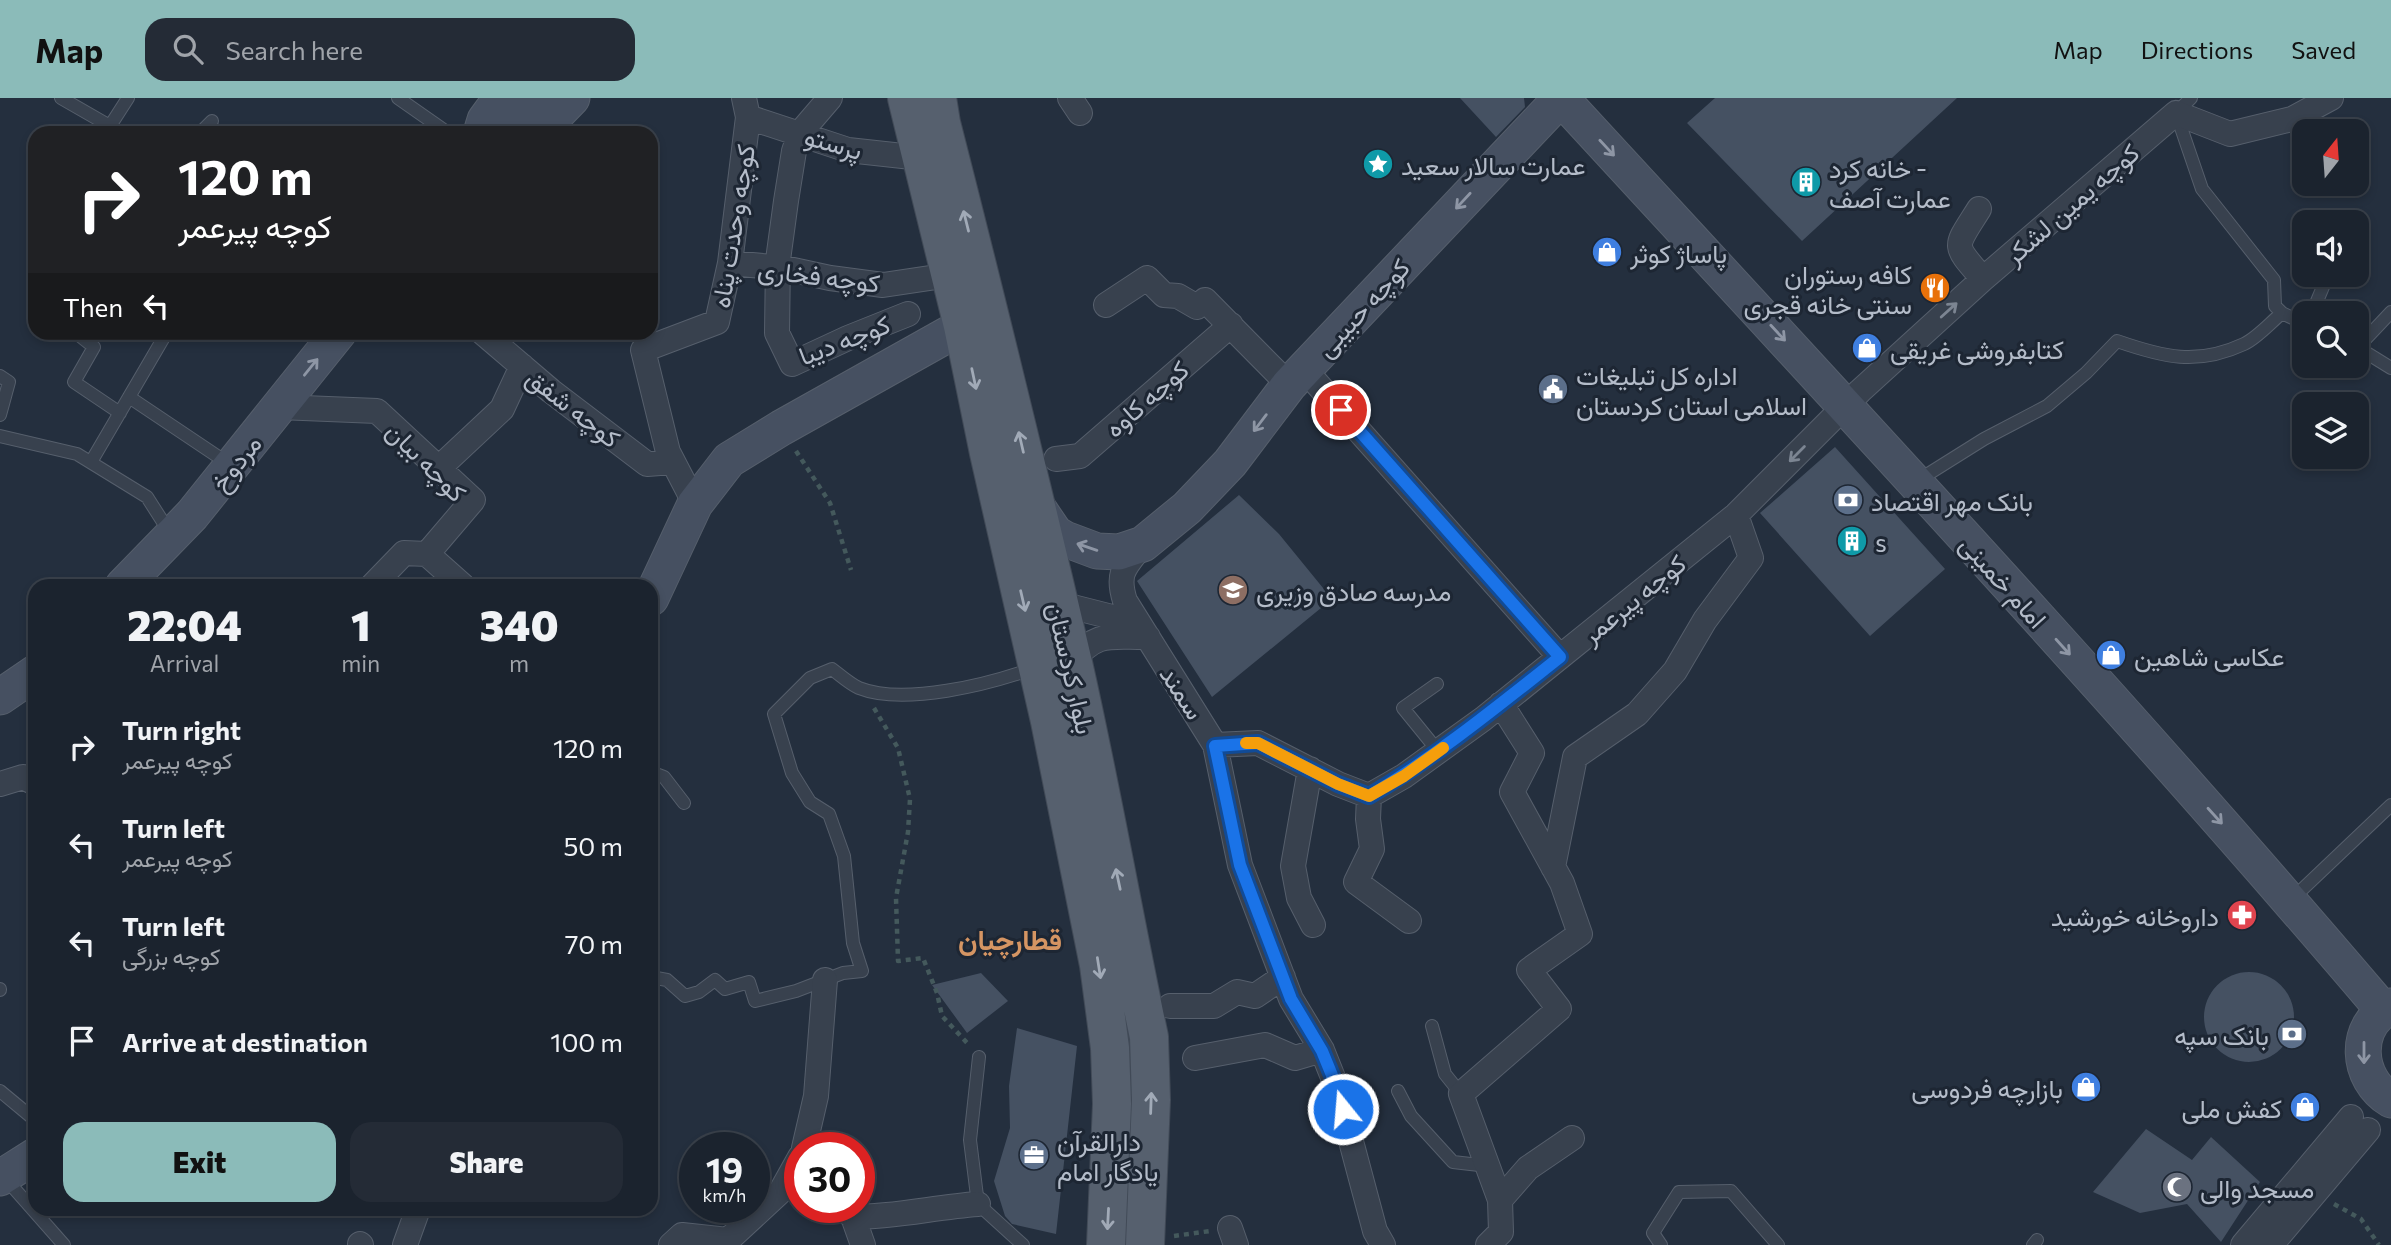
<!DOCTYPE html>
<html lang="en">
<head>
<meta charset="utf-8">
<style>
  :root { --surface:#1b232e; --page:#242b36; --text:#f1f3f6; --muted:#a0a4aa; --line:#39404a; --accent:#8bbbb9 }
  body { margin:0; font-family:Commissioner,Vazirmatn,sans-serif; background:var(--page); color:var(--text); height:100vh; display:flex; flex-direction:column; font-size:26px; white-space:nowrap }
  * { box-sizing:border-box; margin:0 }
  p { font-size:23px; color:var(--muted) }
  .icon { flex:none; width:38px; height:38px; fill:none; stroke:currentColor; stroke-width:2; stroke-linecap:round; stroke-linejoin:round }
  .map { position:relative; flex:1; overflow:hidden }
  .side { position:absolute; left:28px; top:481px; width:630px; height:637px; display:flex; flex-direction:column; background:var(--surface); border-radius:21px; box-shadow:0 4px 10px #0003,0 0 0 2px var(--line) }
  .side>* { flex:none }
  .guide { position:absolute; left:28px; top:28px; width:630px; height:214px; border-radius:21px; box-shadow:0 4px 10px #0003,0 0 0 2px var(--line); background:#202124; color:#fff; overflow:hidden }
  .needle { width:46px; rotate:17deg }
  .tools { position:absolute; left:2292px; top:21px; display:grid; gap:14px }
  .tools a { display:grid; place-items:center; width:77px; height:77px; border-radius:14px; background:var(--surface); box-shadow:0 4px 10px #0003,0 0 0 2px var(--line); font-size:35px }
  .speed { position:absolute; left:679px; top:1034px; display:flex; gap:14px; font-size:35px; font-weight:700; text-align:center }
  .speed>* { display:grid; place-content:center; width:91px; height:91px; border-radius:50%; background:var(--surface); box-shadow:0 4px 10px #0003,0 0 0 2px var(--line); line-height:1 }
  .speed small { font-size:18px; font-weight:400 }
  .speed .limit { border:10px solid #d22; background:#fff; color:#111 }
  .pin { position:absolute; display:grid; place-items:center; width:60px; height:60px; color:#fff; margin:-30px; border:4px solid #fff; border-radius:50%; box-shadow:0 2px 7px #0007 }
  .me { position:absolute; width:77px; margin:-38px; rotate:343deg; stroke-linejoin:round; filter:drop-shadow(0 0 5px #0008) }
  .turn { display:flex; align-items:center; gap:24px; height:147px; padding:0 35px; font-size:32px }
  .turn .icon { width:91px; height:91px; stroke-width:2.5 }
  .turn b { display:block; font-size:49px; line-height:60px }
  .then { display:flex; align-items:center; height:66px; padding:0 35px; background:#0003; gap:14px; font-size:26px }
  .eta { display:flex; justify-content:space-evenly; align-items:center; height:119px; text-align:center }
  .eta b { font-size:42px; font-weight:800; line-height:49px }
  .cta { display:flex; gap:14px; margin-top:auto; padding:14px 35px }
  .cta a { flex:1; height:80px; border-radius:21px; background:var(--accent); color:#111; font-size:28px; font-weight:800; line-height:80px; text-align:center }
  .cta a+a { background:var(--page); color:var(--text) }
  ul { padding:0; list-style:none }
  li { display:flex; align-items:center; gap:21px; height:98px; padding:0 35px }
  li div { flex:1 }
  li b { display:block; font-size:26px }
  li em { font-style:normal }
  header { display:flex; align-items:center; gap:42px; box-sizing:border-box; height:98px; padding:0 35px; background:var(--accent); color:#111 }
  header strong { font-size:33px }
  nav { display:flex; gap:38px; margin-inline-start:auto; font-size:24px }
  .search { width:490px; height:63px; background:var(--page); display:flex; align-items:center; gap:18px; box-sizing:border-box; padding:0 24px; border-radius:21px; color:var(--muted); font-size:26px }
  .map>svg:first-child { display:block }
</style>
</head>
<body>
<header>
<strong>Map</strong>
<div class="search"><svg class="icon" aria-label="search" viewBox="0 0 24 24"><circle cx="10" cy="10" r="6"/><path d="M15 15l6 6"/></svg>Search here</div>
<nav><a>Map</a><a>Directions</a><a>Saved</a></nav>
</header>
<div class="map">
<svg width="2391" height="1147" viewBox="0 0 2391 1147">
  <rect width="100%" height="100%" fill="#242f3e"/>
  <!-- building -->
  <path fill="#455162" d="M1460 0H1524L1525 9 1496 39Z
    M1715 0H1957L1802 143 1687 25Z
    M1835 349 1945 471 1870 538 1760 415Z
    M1239 397 1279 436 1332 501 1212 599 1137 483Z
    M2204 919a45 45 0 1 1 90 0a45 45 0 1 1-90 0Z
    M981 875 1008 903 967 935 932 887Z
    M1017 930 1077 948 1056 1136 1012 1126 1005 1118 994 1083 1010 1030 1009 988Z
    M2146 1031 2192 1062 2211 1039 2260 1084 2221 1144 2187 1106 2140 1115 2093 1094Z"/>
  <g fill="none" stroke-linecap="round" stroke-linejoin="round">
    <!-- lane casing -->
    <g stroke="#565f6c" stroke-width="14">
      <path id="lane" d="M61 0 122 35
        M398 0 448 35
        M2191 0 2176 15 2202 91 2274 182 2275 208 2282 215 2305 226
        M110 28 128 0
        M200 35 212 23
        M2351 124V123
        M2312 215 2328 177
        M75 234 94 249 74 284 120 315
        M2357 249 2391 270
        M2358 249 2391 214
        M0 278 9 284 0 317
        M129 299 229 366
        M0 338 77 356 147 399 170 435
        M91 364 167 234
        M1917 383 1984 341 2047 308 2086 275 2117 243C2163 259 2197 268 2244 246 2257 240 2270 225 2282 215
        M1437 586 1403 610 1438 653
        M651 674 664 679 684 705
        M2291 802 2391 707
        M651 879 667 882 685 898 699 894 715 882 725 891 749 884 755 903 796 893 843 875 862 873 853 845 844 758 829 716 810 704 792 675 774 616 810 580 832 571C840 577 850 586 859 590 904 608 990 586 1034 570
        M0 891V892
        M1432 928 1445 976 1461 996
        M979 959 970 1042 978 1106 1023 1147
        M0 993 35 1022
        M1398 993 1411 1018 1453 1064 1488 1068
        M4 1079 64 1147
        M1661 1147 1653 1135 1679 1094 1731 1093 1778 1147
        M2033 1147 2037 1142"/>
    </g>
    <!-- street casing -->
    <g stroke="#565f6c" stroke-width="26">
      <path id="street" d="M830 0 800 35 794 53 786 103 778 162 777 235 792 266 848 240 908 216
        M1070 0 1080 15
        M748 19 848 52 921 60
        M1979 111C1954 151 1952 145 1983 181
        M730 165 784 170 830 180 883 187 950 177
        M1106 207 1147 180 1164 197 1178 198 1197 209 1205 202 1289 287
        M482 234 551 293 647 366 673 364
        M1304 271 1560 559
        M279 309 377 313 473 402 427 456
        M1056 361 1080 358 1231 227
        M440 369 502 311 522 268
        M695 406 668 354 643 252 717 224 730 165 748 19 744 0
        M1143 446C1125 469 1116 474 1125 503L1215 647 1240 767 1291 901 1322 952 1336 987 1375 1133 1383 1147
        M427 456 463 488
        M372 488 404 455 427 456
        M1057 505 1112 519 1126 529 1148 539
        M1072 563C1097 534 1108 539 1143 539
        M1215 647 1258 645 1338 686 1369 698 1404 678 1483 621 1736 417 1860 293 1983 181 2176 15 2230 36 2292 21 2331 0
        M1310 671 1293 768 1299 800 1313 827
        M0 686 23 679 35 685
        M1369 698 1368 721 1372 751 1356 784 1409 823
        M1553 769 1575 659 1637 616 1675 573 1705 522 1751 460 1736 417
        M1170 908H1214L1237 894 1255 898 1283 879
        M1195 960 1265 947 1295 960 1322 952
        M804 1050 816 998 825 882
        M1500 1102 1461 996 1559 911 1529 872 1580 836 1562 785 1512 694 1532 655 1501 606
        M843 1110 853 1119C895 1119 936 1109 978 1106
        M853 1119 863 1147
        M1230 1130 1236 1147
        M360 1146 361 1147
        M405 1147 418 1111
        M671 1147 682 1137 728 1142 781 1093 800 1059
        M1488 1147 1501 1134 1500 1102 1528 1070 1572 1040
        M2243 1147 2351 1019
        M2271 1147 2368 1032"/>
    </g>
    <!-- secondary casing -->
    <g stroke="#565f6c" stroke-width="37">
      <path id="secondary" d="M481 35 485 22 501 0
        M506 35 540 0
        M538 35 572 0
        M1034 404 1055 435 1065 441 1097 453 1119 454 1143 446 1187 410 1230 365 1289 287 1561 0C1838 301 2118 600 2383 912
        M123 488 192 417 339 234
        M651 500 695 406 729 362 781 330 963 228
        M0 599 35 575
        M2391 908C2352 928 2356 981 2391 1002
        M0 1080 35 1058"/>
    </g>
    <!-- primary casing -->
    <g stroke="#414a57" stroke-width="40">
      <path id="primary" d="M907 0 963 228 989 355 1050 623 1099 867 1110 950 1112 1006 1106 1147
        M937 0 941 25C987 205 1031 385 1073 565 1101 689 1123 815 1149 939L1151 1002 1145 1147"/>
    </g>
    <!-- path -->
    <path stroke="#44595c" stroke-width="4.5" stroke-dasharray="5 5" stroke-linecap="butt" d="M796 353 830 405 851 472
      M874 610 898 650 910 701 908 734 896 800 898 863 923 860 937 895 942 918 970 948
      M2334 1106 2361 1121 2379 1147
      M1174 1138 1210 1133"/>
    <!-- lane -->
    <use href="#lane" stroke="#38414e" stroke-width="12"/>
    <!-- street -->
    <use href="#street" stroke="#38414e" stroke-width="24"/>
    <!-- secondary -->
    <use href="#secondary" stroke="#465061" stroke-width="35"/>
    <!-- primary -->
    <use href="#primary" stroke="#56606e" stroke-width="38"/>
  </g>
  <!-- one-way arrows -->
  <defs><path id="oneway-shaft" d="M-6 0H5M1.5-3L5.5 0L1.5 3" fill="none" stroke-width="1.6" stroke-linecap="round" stroke-linejoin="round" transform="scale(1.75)"/></defs>
  <g stroke="#8e96a5">
    <use href="#oneway-shaft" transform="translate(1607 50) rotate(47)"/>
    <use href="#oneway-shaft" transform="translate(1463 103) rotate(133)"/>
    <use href="#oneway-shaft" transform="translate(1778 235) rotate(47)"/>
    <use href="#oneway-shaft" transform="translate(311 269) rotate(-51)"/>
    <use href="#oneway-shaft" transform="translate(1260 325) rotate(127)"/>
    <use href="#oneway-shaft" transform="translate(1087 449) rotate(-161)"/>
    <use href="#oneway-shaft" transform="translate(2063 549) rotate(48)"/>
    <use href="#oneway-shaft" transform="translate(2215 718) rotate(48)"/>
    <use href="#oneway-shaft" transform="translate(2364 955) rotate(90)"/>
  </g>
  <g stroke="#a1aab7">
    <use href="#oneway-shaft" transform="translate(966 123) rotate(-104)"/>
    <use href="#oneway-shaft" transform="translate(974 281) rotate(78)"/>
    <use href="#oneway-shaft" transform="translate(1021 344) rotate(-103)"/>
    <use href="#oneway-shaft" transform="translate(1023 503) rotate(77)"/>
    <use href="#oneway-shaft" transform="translate(1118 781) rotate(-102)"/>
    <use href="#oneway-shaft" transform="translate(1099 870) rotate(81)"/>
    <use href="#oneway-shaft" transform="translate(1151 1005) rotate(-88)"/>
    <use href="#oneway-shaft" transform="translate(1108 1121) rotate(93)"/>
  </g>
  <g stroke="#7c8592">
    <use href="#oneway-shaft" transform="translate(1949 212) rotate(-42)"/>
    <use href="#oneway-shaft" transform="translate(1797 356) rotate(135)"/>
  </g>
  <g fill="none" stroke-linecap="round" stroke-linejoin="round">
    <!-- route casing -->
    <g stroke="#114b97" stroke-width="18">
      <path id="route" d="M1341 312 1560 559C1498 608 1437 658 1369 698L1338 686 1258 645 1215 648 1240 767 1291 901 1322 953 1336 987 1343 1011"/>
    </g>
    <!-- route -->
    <use href="#route" stroke="#1a73e8" stroke-width="12"/>
    <!-- slow -->
    <path stroke="#f59e0b" stroke-width="12" d="M1246 645H1258L1338 686 1369 698 1404 678 1443 650"/>
  </g>
  <!-- icons -->
  <defs>
    <g id="sight-disc" transform="scale(1.575)"><circle r="9.5" fill="#0f9aa8" stroke="#1d2633"/><path d="M0-6L1.8-2.2L6-1.7L2.9 1.2L3.7 5.4L0 3.3L-3.7 5.4L-2.9 1.2L-6-1.7L-1.8-2.2Z" fill="#fff"/></g>
    <g id="building-disc" transform="scale(1.575)"><circle r="9.5" fill="#0f9aa8" stroke="#1d2633"/><path d="M-4-6H4V6H1V3H-1V6H-4ZM-2.5-4.3h1.7v1.8h-1.7ZM.8-4.3h1.7v1.8H.8ZM-2.5-1h1.7V.8h-1.7ZM.8-1h1.7V.8H.8Z" fill="#fff"/></g>
    <g id="shop-disc" transform="scale(1.575)"><circle r="9.5" fill="#3f7fe0" stroke="#1d2633"/><path d="M-5-2.5h2.3a2.7 3.5 0 0 1 5.4 0H5L5.5 6h-11ZM-1.5-2.5h3a1.5 2.3 0 0 0-3 0Z" fill="#fff"/></g>
    <g id="restaurant-disc" transform="scale(1.575)"><circle r="9.5" fill="#e8710a" stroke="#1d2633"/><path d="M-5-6h1v4h1v-4h1v4h1v-4h1v5L-1.5 .5V6h-2V.5L-5-1ZM5-6V6H3V1.5H1.5Q1.5-4 5-6Z" fill="#fff"/></g>
    <g id="civic-disc" transform="scale(1.575)"><circle r="9.5" fill="#5c6f8a" stroke="#1d2633"/><path d="M-.6-6.5H3V-4.5H.6V-3L4-1V1h2V6H-6V1h2V-1L-.6-3ZM-1.2 2.5V6h2.4V2.5Z" fill="#fff"/></g>
    <g id="bank-disc" transform="scale(1.575)"><circle r="9.5" fill="#5c6f8a" stroke="#1d2633"/><path d="M-6-4H6V4H-6ZM0-2.3a2.3 2.3 0 1 0 0 4.6a2.3 2.3 0 1 0 0-4.6Z" fill="#fff"/></g>
    <g id="school-disc" transform="scale(1.575)"><circle r="9.5" fill="#8d6e63" stroke="#1d2633"/><path d="M0-5L7-2L0 1L-7-2ZM-4 1L0 2.5L4 1V4Q0 6-4 4Z" fill="#fff"/></g>
    <g id="pharmacy-disc" transform="scale(1.575)"><circle r="9.5" fill="#e0444e" stroke="#1d2633"/><path d="M-2-6h4v4h4v4h-4v4h-4v-4h-4v-4h4Z" fill="#fff"/></g>
    <g id="office-disc" transform="scale(1.575)"><circle r="9.5" fill="#5c6f8a" stroke="#1d2633"/><path d="M-6-3h4V-5.5h4V-3h4V5H-6ZM-1-4.5V-3h2v-1.5ZM-6 0V1H6V0Z" fill="#fff"/></g>
    <g id="mosque-disc" transform="scale(1.575)"><circle r="9.5" fill="#6b7280" stroke="#1d2633"/><path d="M3.5-4.9A6 6 0 1 0 3.5 4.9A5 5 0 1 1 3.5-4.9Z" fill="#fff"/></g>
  </defs>
  <g fill-rule="evenodd">
    <use href="#sight-disc" x="1378" y="66"/>
    <use href="#building-disc" x="1806" y="84"/>
    <use href="#shop-disc" x="1607" y="154"/>
    <use href="#restaurant-disc" x="1935" y="190"/>
    <use href="#shop-disc" x="1867" y="250"/>
    <use href="#civic-disc" x="1553" y="291"/>
    <use href="#bank-disc" x="1848" y="402"/>
    <use href="#building-disc" x="1852" y="443"/>
    <use href="#school-disc" x="1233" y="492"/>
    <use href="#shop-disc" x="2111" y="557"/>
    <use href="#pharmacy-disc" x="2242" y="817"/>
    <use href="#bank-disc" x="2292" y="936"/>
    <use href="#shop-disc" x="2086" y="989"/>
    <use href="#shop-disc" x="2305" y="1009"/>
    <use href="#office-disc" x="1034" y="1057"/>
    <use href="#mosque-disc" x="2177" y="1089"/>
  </g>
  <g text-anchor="middle" dominant-baseline="central" stroke-width="6" stroke-linejoin="round" paint-order="stroke">
    <!-- street labels -->
    <g font-size="26" fill="#b4bcc9" stroke="#1d2633">
      <text transform="translate(834 44) rotate(16)">پرستو</text>
      <text transform="translate(2071 105) rotate(-41)">کوچه یمین لشکر</text>
      <text transform="translate(732 128) rotate(-81)">کوچه وحدت پناه</text>
      <text transform="translate(819 177) rotate(7)">کوچه فخاری</text>
      <text transform="translate(1362 209) rotate(-47)">کوچه حبیبی</text>
      <text transform="translate(844 241) rotate(-21)">کوچه دیبا</text>
      <text transform="translate(1146 300) rotate(-41)">کوچه کاوه</text>
      <text transform="translate(574 309) rotate(38)">کوچه شفق</text>
      <text transform="translate(427 363) rotate(45)">کوچه بیان</text>
      <text transform="translate(235 364) rotate(-51)">مردوخ</text>
      <text transform="translate(2004 483) rotate(48)">امام خمینی</text>
      <text transform="translate(1633 500) rotate(-39)">کوچه پیرعمر</text>
      <text transform="translate(1072 570) rotate(77)">بلوار کردستان</text>
      <text transform="translate(1183 594) rotate(57)">سمند</text>
    </g>
    <!-- poi labels -->
    <g font-size="26" fill="#b4bcc9" stroke="#1d2633" text-anchor="start">
      <text x="1401" y="66">عمارت سالار سعید</text>
      <text x="1829" y="69">خانه کرد -<tspan x="1829" dy="30">عمارت آصف</tspan></text>
      <text x="1630" y="154">پاساژ کوثر</text>
      <text x="1912" y="175" text-anchor="end">کافه رستوران<tspan x="1912" dy="30">سنتی خانه قجری</tspan></text>
      <text x="1890" y="250">کتابفروشی غریقی</text>
      <text x="1576" y="276">اداره کل تبلیغات<tspan x="1576" dy="30">اسلامی استان کردستان</tspan></text>
      <text x="1871" y="402">بانک مهر اقتصاد</text>
      <text x="1875" y="443">s</text>
      <text x="1256" y="492">مدرسه صادق وزیری</text>
      <text x="2134" y="557">عکاسی شاهین</text>
      <text x="2219" y="817" text-anchor="end">داروخانه خورشید</text>
      <text x="2269" y="936" text-anchor="end">بانک سپه</text>
      <text x="2063" y="989" text-anchor="end">بازارچه فردوسی</text>
      <text x="2282" y="1009" text-anchor="end">کفش ملی</text>
      <text x="1057" y="1042">دارالقرآن<tspan x="1057" dy="30">یادگار امام</tspan></text>
      <text x="2200" y="1089">مسجد والی</text>
    </g>
    <!-- neighbourhood labels -->
    <g font-size="28" font-weight="bold" fill="#d59563" stroke="#1d2633">
      <text x="1010" y="841">قطارچیان</text>
    </g>
  </g>
</svg>
<div class="tools">
<a><svg class="needle" viewBox="-14 -14 28 28"><path d="M0-13l5 13h-10z" fill="#e53935"/><path d="M0 13l5-13h-10z" fill="#a0a4aa"/></svg></a>
<a><svg class="icon" aria-label="sound" viewBox="0 0 24 24"><path d="M4 9h4l5-4v14l-5-4H4zM17 9q2 3 0 6"/></svg></a>
<a><svg class="icon" aria-label="search" viewBox="0 0 24 24"><circle cx="10" cy="10" r="6"/><path d="M15 15l6 6"/></svg></a>
<a><svg class="icon" aria-label="layers" viewBox="0 0 24 24"><path d="M12 4l9 5-9 5-9-5zM3 14l9 5 9-5"/></svg></a>
</div>
<div class="speed"><div>19<small>km/h</small></div><div class="limit">30</div></div>
<div class="pin" style="left:1341px;top:312px;background:#d93025"><svg class="icon" aria-label="arrive" viewBox="0 0 24 24"><path d="M6 21V4h12l-3 4 3 4H6"/></svg></div>
<svg class="me" style="left:1343px;top:1011px" viewBox="-20 -20 40 40"><circle r="17" fill="#1a73e8" stroke="#fff" stroke-width="3"/><path d="M0-11L8 9 0 5-8 9z" fill="#fff"/></svg>
<div class="guide">
<div class="turn"><svg class="icon" aria-label="right" viewBox="0 0 24 24"><path d="M7 20v-9h11M14 6l5 5-5 5"/></svg><div><b>120 m</b>کوچه پیرعمر</div></div>
<div class="then">Then<svg class="icon" aria-label="left" viewBox="0 0 24 24"><path d="M17 20v-9H6M10 6l-5 5 5 5"/></svg></div>
</div>
<section class="side">
<div class="eta">
<div><b>22:04</b><p>Arrival</p></div>
<div><b>1</b><p>min</p></div>
<div><b>340</b><p>m</p></div>
</div>
<ul>
<li><svg class="icon" aria-label="right" viewBox="0 0 24 24"><path d="M7 20v-9h11M14 6l5 5-5 5"/></svg><div><b>Turn right</b><p>کوچه پیرعمر</p></div><em>120 m</em></li>
<li><svg class="icon" aria-label="left" viewBox="0 0 24 24"><path d="M17 20v-9H6M10 6l-5 5 5 5"/></svg><div><b>Turn left</b><p>کوچه پیرعمر</p></div><em>50 m</em></li>
<li><svg class="icon" aria-label="left" viewBox="0 0 24 24"><path d="M17 20v-9H6M10 6l-5 5 5 5"/></svg><div><b>Turn left</b><p>کوچه بزرگی</p></div><em>70 m</em></li>
<li><svg class="icon" aria-label="arrive" viewBox="0 0 24 24"><path d="M6 21V4h12l-3 4 3 4H6"/></svg><div><b>Arrive at destination</b></div><em>100 m</em></li>
</ul>
<div class="cta"><a>Exit</a><a>Share</a></div>
</section>
</div>
</body>
</html>
